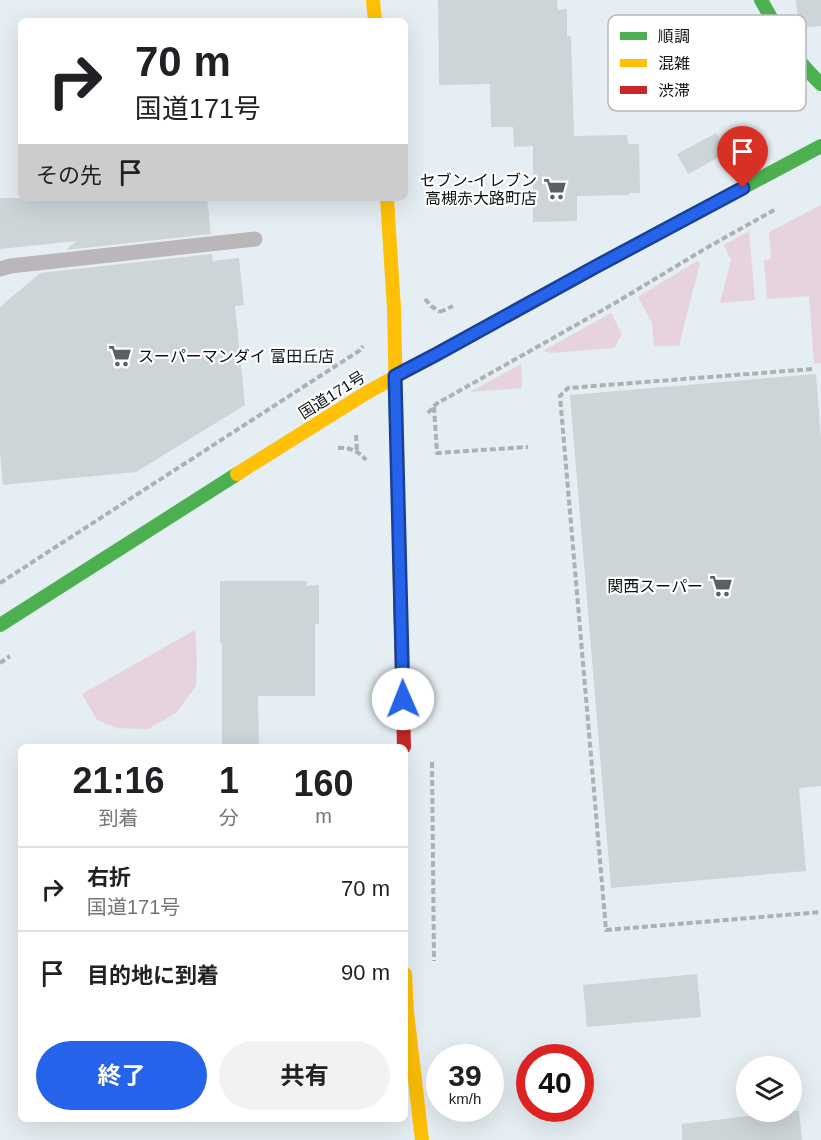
<!DOCTYPE html>
<html lang="ja">
<head>
<meta charset="utf-8">
<style>
  :root { --surface:#fff; --page:#f2f2f2; --text:#202124; --muted:#757577; --line:#e0e0e0; --accent:#2563eb }
  body { margin:0; font-family:Helvetica,"Noto Sans JP",sans-serif; background:var(--page); color:var(--text); height:100vh; display:flex; flex-direction:column; font-size:22px; white-space:nowrap }
  * { box-sizing:border-box; margin:0 }
  p { font-size:20px; color:var(--muted) }
  .icon { flex:none; width:33px; height:33px; fill:none; stroke:currentColor; stroke-width:2; stroke-linecap:round; stroke-linejoin:round }
  .map { position:relative; flex:1; overflow:hidden }
  .sheet { position:absolute; left:18px; top:744px; width:390px; height:378px; display:flex; flex-direction:column; background:var(--surface); border-radius:9px; box-shadow:0 6px 24px #0002 }
  .sheet>* { flex:none }
  .guide { position:absolute; left:18px; top:18px; width:390px; height:183px; border-radius:9px; box-shadow:0 6px 24px #0002; background:#fff; color:var(--text); overflow:hidden }
  .tools { position:absolute; left:736px; top:1056px; display:grid; gap:12px }
  .tools a { display:grid; place-items:center; width:66px; height:66px; border-radius:50%; background:var(--surface); box-shadow:0 6px 24px #0002; font-size:30px }
  .speed { position:absolute; left:426px; top:1044px; display:flex; gap:12px; font-size:30px; font-weight:700; text-align:center }
  .speed>* { display:grid; place-content:center; width:78px; height:78px; border-radius:50%; background:var(--surface); box-shadow:0 6px 24px #0002; line-height:1 }
  .speed small { font-size:15px; font-weight:400 }
  .speed .limit { border:9px solid #d22; background:#fff; color:#111 }
  .pin { position:absolute; display:grid; place-items:center; width:51px; height:51px; color:#fff; margin:-62px -26px; border-radius:50% 50% 50% 0; rotate:-45deg; box-shadow:0 0 6px #0007 }
  .pin .icon { rotate:45deg }
  .me { position:absolute; width:66px; margin:-33px; rotate:359deg; stroke-linejoin:round; filter:drop-shadow(0 0 4px #0008) }
  .turn { display:flex; align-items:center; gap:21px; height:126px; padding:0 18px; font-size:27px }
  .turn .icon { width:78px; height:78px; stroke-width:2.5 }
  .turn b { display:block; font-size:42px; line-height:51px }
  .then { display:flex; align-items:center; height:57px; padding:0 18px; background:#0003; gap:12px; font-size:22px }
  .eta { display:flex; justify-content:space-evenly; align-items:center; height:102px; text-align:center }
  .eta b { font-size:36px; font-weight:700; line-height:42px }
  .button { display:flex; gap:12px; margin-top:auto; padding:12px 18px }
  .button a { flex:1; height:69px; border-radius:36px; background:var(--accent); color:#fff; font-size:24px; font-weight:700; line-height:69px; text-align:center }
  .button a+a { background:var(--page); color:var(--text) }
  ul { padding:0; list-style:none }
  li { display:flex; align-items:center; gap:18px; height:84px; padding:0 18px; border-top:2px solid var(--line) }
  li div { flex:1 }
  li b { display:block; font-size:22px }
  li em { font-style:normal }
  .map>svg:first-child { display:block }
</style>
</head>
<body>
<div class="map">
<svg width="821" height="1140" viewBox="0 0 821 1140">
  <rect width="100%" height="100%" fill="#e5eef2"/>
  <!-- green -->
  <path fill="#e6d3dd" d="M821 205V363L814 364 809 296 767 299 764 260 771 259 769 232Z
    M749 231 755 300 720 303 731 260 724 245Z
    M697 261 700 263 679 346H654L652 323 638 297Z
    M611 313 622 334 614 348 552 353 543 351Z
    M521 364 522 388 470 392Z
    M195 630 197 658 196 686 176 713 148 729 117 728 97 720 82 694Z"/>
  <!-- building -->
  <path fill="#ced5d9" d="M438 0H557L558 10 567 9V36H571L574 136 627 135 628 144H639L640 193H629V195L577 196V221L533 222V146L514 147 513 127H491L490 84 439 85Z
    M796 0H821V26L799 28Z
    M716 133 727 153 688 174 677 154Z
    M0 198H207L211 234 66 250 76 241 0 249Z
    M212 254 213 261 239 258 244 305 235 306 245 405 136 472 3 485 0 452V307L40 273Z
    M816 374 821 439V786L799 788 806 871 611 888 570 395Z
    M220 581H307L306 586 319 585V624H315V696H258L259 747H222V643H220Z
    M697 974 701 1017 587 1027 583 985Z
    M792 1111H799L802 1140H682V1124Z"/>
  <g fill="none" stroke-linecap="round" stroke-linejoin="round">
    <!-- path -->
    <path stroke="#afb0b2" stroke-width="4" stroke-dasharray="6 3" stroke-linecap="butt" d="M425 299 431 306 440 312
      M440 312 453 306
      M812 369 568 388 560 396 606 930 821 912
      M434 407 437 453 528 447
      M428 413 436 404 615 303 708 247 776 209
      M356 435 357 452
      M338 448C349 447 359 451 366 460
      M0 583 348 358 359 351 363 346
      M0 663 10 656
      M432 762 434 961"/>
    <!-- lane -->
    <path stroke="#bbb6b9" stroke-width="15" d="M0 269 10 266 255 239"/>
    <!-- fast -->
    <path stroke="#4caf50" stroke-width="14" d="M761 0C778 31 795 60 821 84
      M658 233 821 146
      M0 625 237 474"/>
    <!-- slow -->
    <path stroke="#ffc107" stroke-width="14" d="M373 0 375 21
      M387 198 394 309 400 589
      M237 474 366 393 658 233
      M405 974 407 1012 422 1140"/>
    <!-- jam -->
    <path stroke="#c62828" stroke-width="14" d="M400 589 404 747"/>
  </g>
  <g fill="none" stroke-linecap="round" stroke-linejoin="round">
    <!-- route casing -->
    <g stroke="#184099" stroke-width="15">
      <path id="route" d="M403 699 395 376 437 354 595 267 743 188"/>
    </g>
    <!-- route -->
    <use href="#route" stroke="#2563eb" stroke-width="10"/>
  </g>
  <!-- icons -->
  <defs>
    <g id="supermarket-bare" transform="scale(1.8)"><path d="M-6-5.5h2.5l.6 2H6L4.5 2H-2.5L-4.4-4H-6ZM-1.5 3.2a1.3 1.3 0 1 0 .1 0ZM3 3.2a1.3 1.3 0 1 0 .1 0Z" fill="#596062" stroke="#fff" stroke-width="2.5" paint-order="stroke"/></g>
  </defs>
  <g fill-rule="evenodd">
    <use href="#supermarket-bare" x="555" y="189"/>
    <use href="#supermarket-bare" x="120" y="356"/>
    <use href="#supermarket-bare" x="721" y="586"/>
  </g>
  <g text-anchor="middle" dominant-baseline="central" stroke-width="4.5" stroke-linejoin="round" paint-order="stroke">
    <!-- poi labels -->
    <g font-size="16" fill="#0d1315" stroke="#fff" text-anchor="end">
      <text x="537" y="180">セブン-イレブン<tspan x="537" dy="18">高槻赤大路町店</tspan></text>
      <text x="138" y="356" text-anchor="start">スーパーマンダイ 富田丘店</text>
      <text x="703" y="586">関西スーパー</text>
    </g>
    <!-- street labels -->
    <g font-size="16" fill="#0d1315" stroke="#fff">
      <text transform="translate(332 395) rotate(-32)">国道171号</text>
    </g>
  </g>
  <!-- legend -->
  <rect x="608" y="15" width="198" height="96" rx="9" fill="#fff" stroke="#b6b8b9" stroke-width="1.5"/>
  <rect x="620" y="32" width="27" height="8" fill="#4caf50"/>
  <rect x="620" y="59" width="27" height="8" fill="#ffc107"/>
  <rect x="620" y="86" width="27" height="8" fill="#c62828"/>
  <g font-size="16" fill="#0d1315">
    <text x="658" y="42">順調</text>
    <text x="658" y="69">混雑</text>
    <text x="658" y="96">渋滞</text>
  </g>
</svg>
<div class="tools">
<a><svg class="icon" aria-label="layers" viewBox="0 0 24 24"><path d="M12 4l9 5-9 5-9-5zM3 14l9 5 9-5"/></svg></a>
</div>
<div class="speed"><div>39<small>km/h</small></div><div class="limit">40</div></div>
<div class="pin" style="left:743px;top:188px;background:#d93025"><svg class="icon" aria-label="arrive" viewBox="0 0 24 24"><path d="M6 21V4h12l-3 4 3 4H6"/></svg></div>
<svg class="me" style="left:403px;top:699px" viewBox="-20 -20 40 40"><circle r="19" fill="#fff"/><path d="M0-13L10 11 0 6-10 11z" fill="#2563eb"/></svg>
<div class="guide">
<div class="turn"><svg class="icon" aria-label="right" viewBox="0 0 24 24"><path d="M7 20v-9h11M14 6l5 5-5 5"/></svg><div><b>70 m</b>国道171号</div></div>
<div class="then">その先<svg class="icon" aria-label="arrive" viewBox="0 0 24 24"><path d="M6 21V4h12l-3 4 3 4H6"/></svg></div>
</div>
<section class="sheet">
<div class="eta">
<div><b>21:16</b><p>到着</p></div>
<div><b>1</b><p>分</p></div>
<div><b>160</b><p>m</p></div>
</div>
<ul>
<li><svg class="icon" aria-label="right" viewBox="0 0 24 24"><path d="M7 20v-9h11M14 6l5 5-5 5"/></svg><div><b>右折</b><p>国道171号</p></div><em>70 m</em></li>
<li><svg class="icon" aria-label="arrive" viewBox="0 0 24 24"><path d="M6 21V4h12l-3 4 3 4H6"/></svg><div><b>目的地に到着</b></div><em>90 m</em></li>
</ul>
<div class="button"><a>終了</a><a>共有</a></div>
</section>
</div>
</body>
</html>
